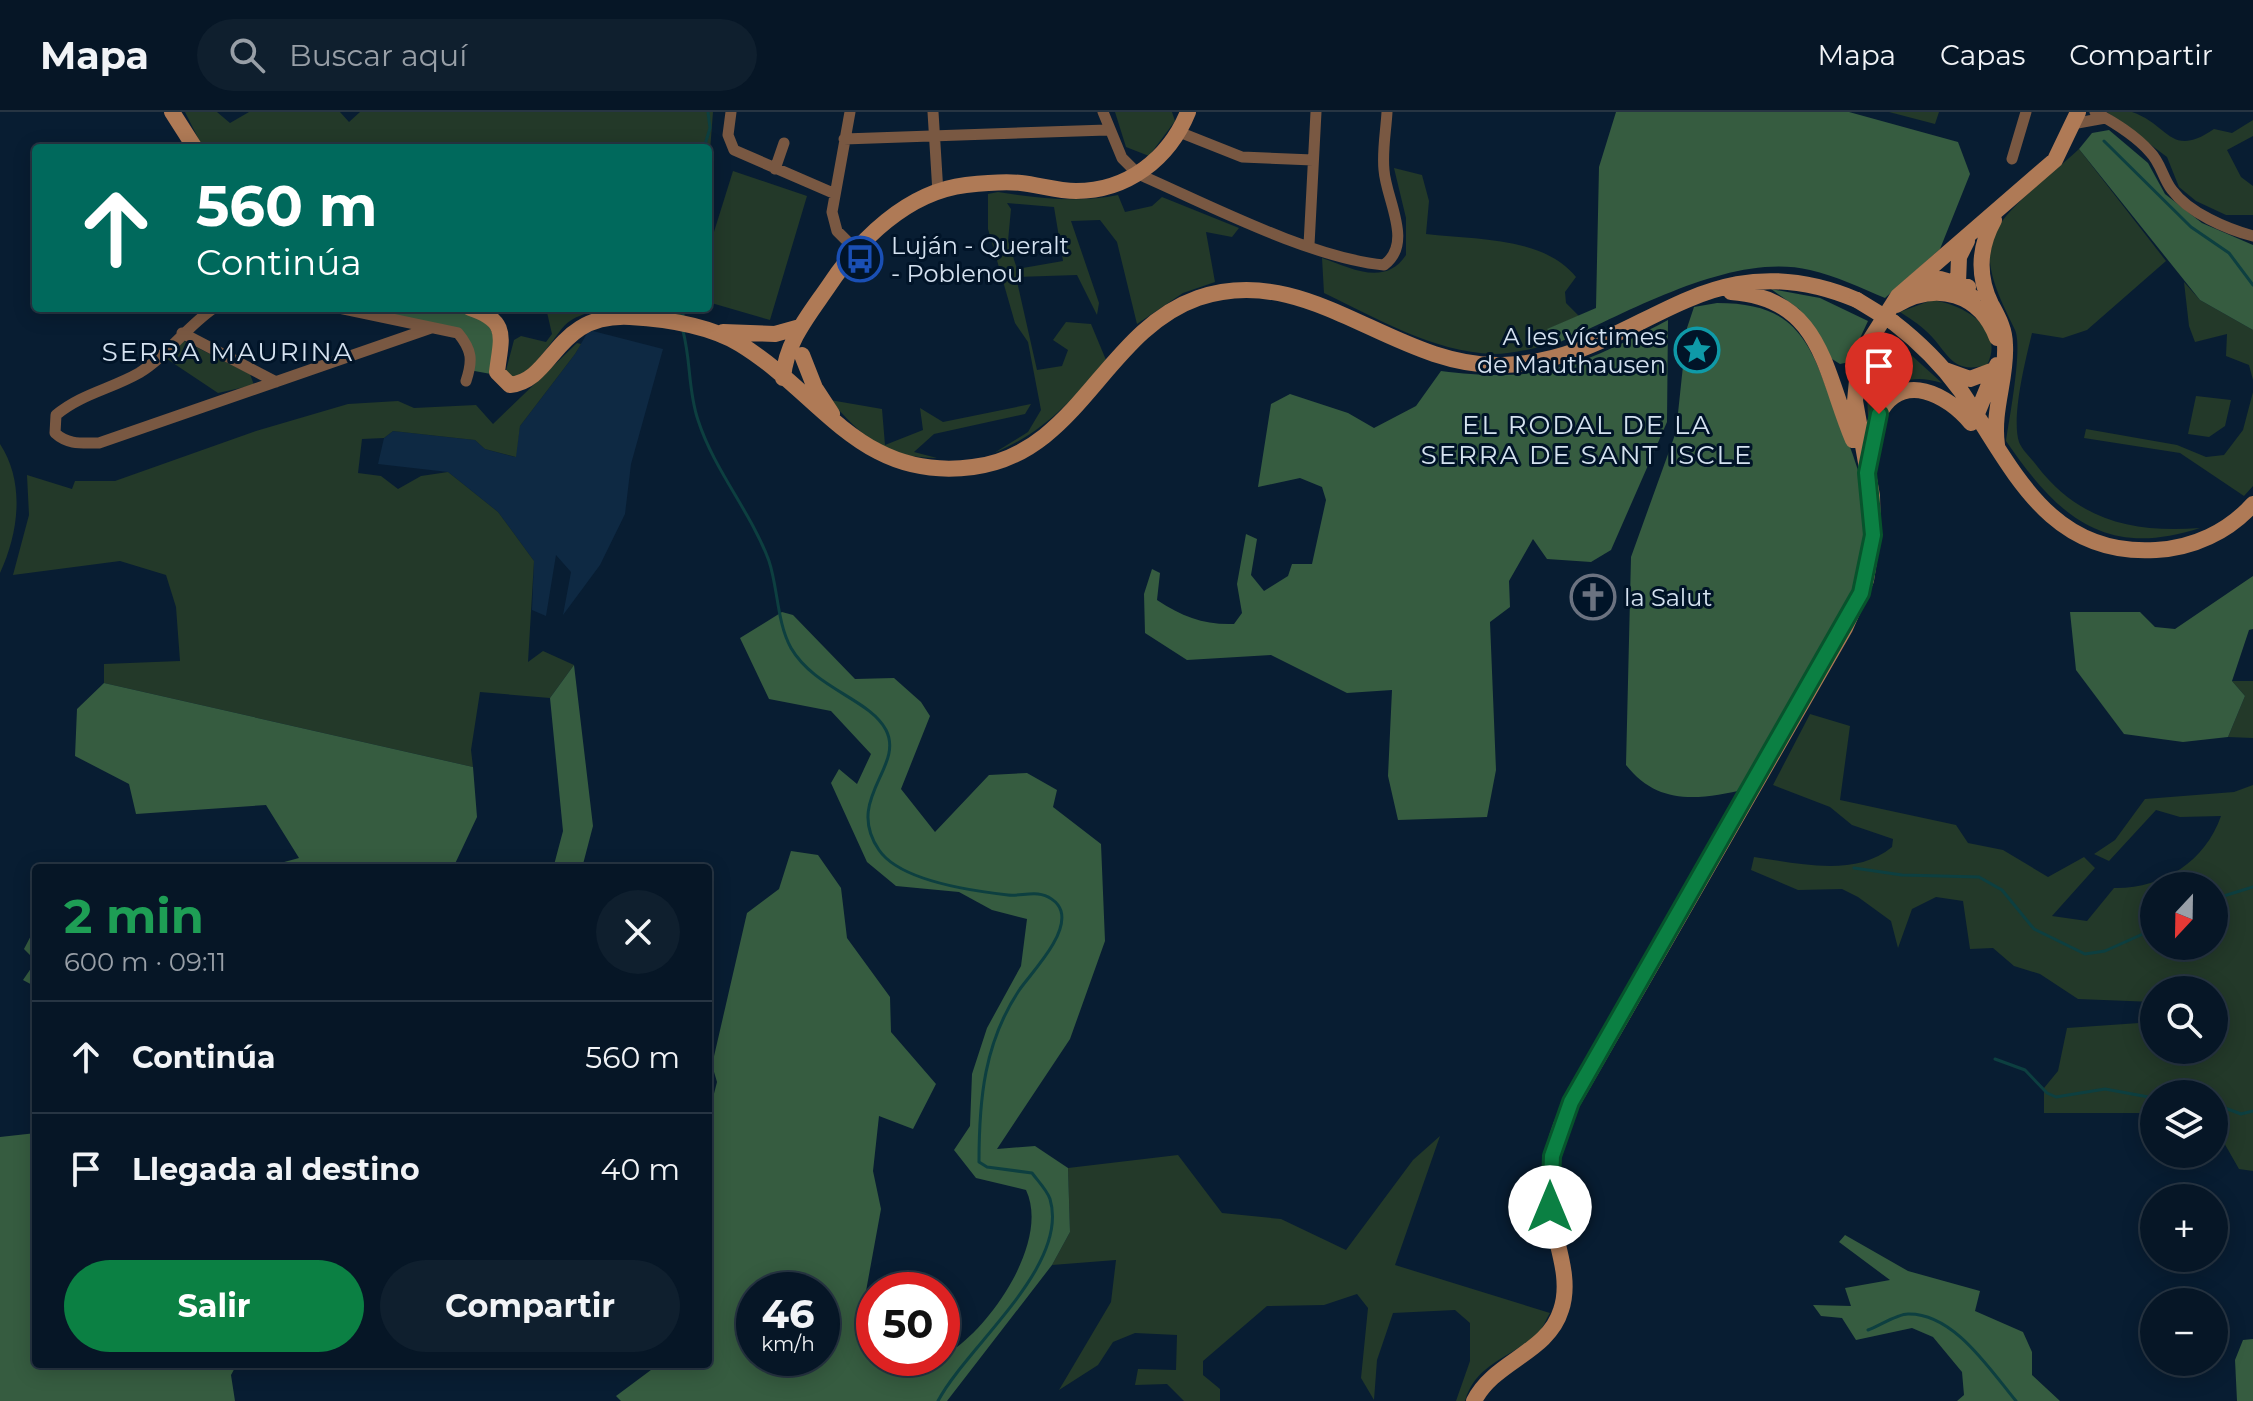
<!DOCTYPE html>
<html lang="es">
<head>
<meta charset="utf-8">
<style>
  :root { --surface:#061626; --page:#0f1f2e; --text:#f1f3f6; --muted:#989fa7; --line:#273543; --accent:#0b8043 }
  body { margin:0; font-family:Montserrat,sans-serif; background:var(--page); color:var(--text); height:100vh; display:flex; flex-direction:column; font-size:30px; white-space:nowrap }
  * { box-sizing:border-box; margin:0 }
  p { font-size:26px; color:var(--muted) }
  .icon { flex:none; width:44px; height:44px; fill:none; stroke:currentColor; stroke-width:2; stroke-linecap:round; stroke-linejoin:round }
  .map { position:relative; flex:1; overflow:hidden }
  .side { position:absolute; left:32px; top:752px; width:680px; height:504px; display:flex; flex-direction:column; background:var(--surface); border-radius:8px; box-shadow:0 4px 20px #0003,0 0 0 2px var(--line) }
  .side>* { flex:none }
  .banner { position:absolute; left:32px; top:32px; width:680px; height:168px; border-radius:8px; box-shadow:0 4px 20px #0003,0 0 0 2px var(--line); background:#00695c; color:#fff; overflow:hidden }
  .needle { width:52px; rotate:202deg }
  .controls { position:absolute; left:2140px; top:760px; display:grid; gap:16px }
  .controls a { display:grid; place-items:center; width:88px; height:88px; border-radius:50%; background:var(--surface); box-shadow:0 4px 20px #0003,0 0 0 2px var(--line); font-size:40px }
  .speed { position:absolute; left:736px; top:1160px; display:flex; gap:16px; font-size:40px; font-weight:700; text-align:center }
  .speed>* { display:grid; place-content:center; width:104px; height:104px; border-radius:50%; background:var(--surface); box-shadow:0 4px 20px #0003,0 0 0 2px var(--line); line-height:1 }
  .speed small { font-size:20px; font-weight:400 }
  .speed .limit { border:12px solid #d22; background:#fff; color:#111 }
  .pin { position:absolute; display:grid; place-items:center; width:68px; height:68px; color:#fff; margin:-82px -34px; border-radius:50% 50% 50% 0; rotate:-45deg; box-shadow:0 0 8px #0007 }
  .pin .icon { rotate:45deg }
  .me { position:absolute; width:88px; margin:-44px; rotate:0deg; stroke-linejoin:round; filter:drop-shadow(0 0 6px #0008) }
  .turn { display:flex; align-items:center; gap:28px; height:168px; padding:0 32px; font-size:36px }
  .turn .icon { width:104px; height:104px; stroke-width:2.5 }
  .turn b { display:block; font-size:56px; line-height:68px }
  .round { display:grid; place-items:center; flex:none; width:84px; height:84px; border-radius:42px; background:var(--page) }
  .headline { display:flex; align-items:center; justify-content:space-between; height:136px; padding:0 32px }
  h1 { font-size:48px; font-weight:700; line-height:60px; color:#1e9e55 }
  .cta { display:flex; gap:16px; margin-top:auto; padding:16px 32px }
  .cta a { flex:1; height:92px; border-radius:48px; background:var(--accent); color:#fff; font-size:32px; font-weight:700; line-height:92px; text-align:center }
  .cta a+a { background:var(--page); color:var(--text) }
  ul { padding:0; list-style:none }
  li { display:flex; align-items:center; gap:24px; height:112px; padding:0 32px; border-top:2px solid var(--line) }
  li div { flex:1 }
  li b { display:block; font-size:30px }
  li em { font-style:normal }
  header { display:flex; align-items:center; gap:48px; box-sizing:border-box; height:112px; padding:0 40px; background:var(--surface); border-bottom:2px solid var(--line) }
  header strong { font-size:38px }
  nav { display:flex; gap:44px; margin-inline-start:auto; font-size:28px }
  .search { width:560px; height:72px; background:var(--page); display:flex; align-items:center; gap:20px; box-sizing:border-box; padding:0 28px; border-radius:44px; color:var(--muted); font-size:30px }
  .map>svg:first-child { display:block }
</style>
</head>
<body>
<header>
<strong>Mapa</strong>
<div class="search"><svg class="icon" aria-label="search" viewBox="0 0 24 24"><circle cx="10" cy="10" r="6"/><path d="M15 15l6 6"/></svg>Buscar aquí</div>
<nav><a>Mapa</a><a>Capas</a><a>Compartir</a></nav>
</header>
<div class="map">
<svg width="2253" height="1289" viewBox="0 0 2253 1289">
  <rect width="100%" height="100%" fill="#081d32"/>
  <!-- built -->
  <path fill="#0e2943" d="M589 218 663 237 631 352 625 402 600 453 563 503 571 460 556 443 546 504 532 498 534 449 498 400 448 360 378 352 384 326 393 319 475 328 485 337 515 345 520 314 575 242Z"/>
  <!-- green -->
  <path fill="#233929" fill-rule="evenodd" d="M185 0H217L230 11 249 0H340L349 10 360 0H713L708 65V36H203Z
    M1115 0H1172L1175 9 1149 44 1126 35Z
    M1889 0H1939L1935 12Z
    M2107 0C2114 0 2125 0 2132 0 2170 13 2170 47 2214 17L2232 21 2253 8V24L2227 38 2241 65 2253 74V103H2226L2196 89 2179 75 2167 45Z
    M2079 37 2166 149 2087 218 2063 226 2032 221C2026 246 2011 305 2019 330 2022 338 2032 347 2037 354 2079 409 2134 421 2200 416 2105 447 2058 405 2006 329 2009 308 2023 235 2015 218 2003 192 1979 151 1995 120 2010 92 2055 60 2079 37Z
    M1394 56 1422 63 1429 89 1426 122C1474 128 1543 124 1576 165L1565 180 1566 191 1579 204 1548 217 1560 230C1539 235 1515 242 1493 242 1434 240 1376 206 1324 181L1322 146C1351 156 1385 175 1406 143V106Z
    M733 59 807 84 770 208 708 190V139Z
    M998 80C1037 86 1079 91 1118 83L1125 100 1152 94 1162 85 1239 116 1232 125 1206 120 1215 170 1183 181 1137 212 1117 130 1100 108 1071 109 1099 191 1097 203 1077 163 1016 165 1037 258 1062 254 1068 238 1053 228 1066 210 1091 212 1106 248C1070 290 1046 319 994 341L1028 320 1041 298 1028 230 1015 211 988 117V82ZM1007 91 1054 95 1063 149 1017 157 1008 129 1011 97Z
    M2184 170 2200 188 2253 218V268L2249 253 2226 244 2227 222 2195 230 2189 214Z
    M1932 188C1962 192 2006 216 1987 253 1950 263 1949 240 1926 219 1919 212 1909 206 1900 200Z
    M546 196H685L684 206C649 202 584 185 560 219 549 234 537 249 525 263L513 265 505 262 514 228 521 224 546 230 552 222Z
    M1888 222 1942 271C1897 258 1891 279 1869 313 1865 277 1868 252 1888 222Z
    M182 228 250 262 254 273 218 281 167 247Z
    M577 231 581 232 575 242 520 314 516 345 485 337 475 328 393 319 384 326 362 327 358 361 381 364 398 377 421 364 448 360 498 400 534 449 528 550 543 539 574 553 550 586 480 580 471 638 473 655 104 571V552L180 549 176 495 166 463 120 449 13 463 29 403 27 363 72 377 75 369H115L256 319 348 292 398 289 414 296 476 293 493 312Z
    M2253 280V374L2244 384 2180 341 2084 326 2086 317 2177 333 2206 345 2224 343 2243 318Z
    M2196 284 2231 288 2225 314 2209 325 2188 322Z
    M830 288 882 297 885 333 923 318 920 296 943 310 1031 292 1025 302 934 322 914 340 937 346C886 346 861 324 830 288Z
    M0 332C25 370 19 420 0 461Z
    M2232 569H2253V626L2228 625 2245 584Z
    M1810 602 1850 614 1840 688 1956 713 1968 731 2003 738 2048 765 2084 745 2095 756 2052 804 2087 809 2114 776C2162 777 2205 750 2221 704L2180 705 2156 698 2109 749 2094 742 2115 728 2145 687 2234 680 2253 673V1059L2239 1057 2223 1029 2214 1024V982H2154V1001H2044V976L2058 959 2067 916 2154 910V938H2214V878H2154V890L2078 887 2040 862 2014 854 1993 836 1970 837 1963 789 1936 785 1912 797 1898 836 1891 809 1858 785 1842 777 1798 778 1751 758 1754 745C1797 751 1855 766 1892 735L1893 727 1852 713 1830 695 1773 673ZM2154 774H2214V834H2154Z
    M1440 1024 1395 1153 1550 1201C1546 1207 1543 1217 1537 1222 1511 1246 1476 1251 1465 1289H1456L1470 1249V1211L1455 1198 1393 1201 1377 1248 1374 1288 1361 1266 1368 1196 1357 1182 1324 1193 1267 1194 1203 1249V1263L1220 1277V1289H1184L1167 1272 1135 1273 1138 1257 1176 1258 1177 1223 1135 1221 1113 1230 1098 1253 1059 1278 1111 1190 1116 1148 1052 1153 1070 1120 1068 1056 1178 1043 1222 1101 1281 1107 1346 1138 1413 1048Z"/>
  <!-- forest -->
  <path fill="#365c40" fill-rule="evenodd" d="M1616 0H1849L1958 30 1970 62 1940 137 1885 186C1861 176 1836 164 1810 158 1733 139 1629 200 1560 230L1547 217 1596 196 1599 55Z
    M2109 18 2148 51 2165 82 2202 111 2253 133V218L2200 188 2079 37 2092 21Z
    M1771 177 1820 186 1868 209 1849 250 1840 252 1832 247 1799 197Z
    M1717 191C1783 191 1805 216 1826 275 1839 310 1858 347 1864 384 1879 477 1791 598 1746 677 1700 688 1658 694 1626 653L1631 445 1676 320 1687 216 1694 195Z
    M339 196C372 196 475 185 491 218 498 232 493 247 491 262L469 258 458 221Z
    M1668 208 1667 310 1611 438 1591 450 1547 447 1533 427 1509 469 1510 495 1490 510 1496 658 1487 705 1398 708 1388 664 1392 578 1347 581 1271 543 1187 548 1145 521 1144 482 1152 457 1160 461 1157 488C1183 505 1204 513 1234 512L1242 501 1237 472 1246 422 1257 427 1251 463 1264 479 1288 464 1292 452H1312L1326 388 1322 375 1300 366 1258 375 1271 292 1290 282 1348 301 1374 316 1416 294 1441 259C1541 272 1580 254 1668 208Z
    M2253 464V517L2249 518 2232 569 2245 584 2228 625 2183 630 2124 622 2076 558 2070 500H2140L2155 515 2175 517Z
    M782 500 793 503 855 567 894 566 921 590 930 604 901 677 935 720 989 663 1027 661 1057 678 1053 695 1101 732 1105 829 1070 927 997 1037 1035 1034 1068 1056 1070 1120 1052 1153 947 1289H621L616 1284 659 1252H708V1005L717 970 712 953 747 801 779 777 791 739 818 743 841 776 847 826 890 885 891 920 936 972 913 1017 879 1004 873 1059 881 1097 862 1201 874 1217V1246H942V1234L957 1235C996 1206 1049 1127 1026 1078L976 1066 954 1038 970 1014 972 962 987 916 1021 854 1027 807 992 798 959 780 896 774 867 750 831 671 839 657 857 672 871 642 831 599 769 587 740 526ZM754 1178H822V1246H754Z
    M574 553 593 714 582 756H547L554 753 563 719 550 586Z
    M104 571 473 655 477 705 453 756H262L299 746 266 693 136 702 129 672 75 644 77 597Z
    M165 751 227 752 250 756H147Z
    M36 814V875L23 868 36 849 24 837Z
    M36 1021V1252H237L231 1263 235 1289H0V1025Z
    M1845 1123 1908 1159 1980 1179 1975 1199 2023 1220 2032 1240V1263L2060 1289H1957L1964 1283 1962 1260 1933 1225 1912 1216 1856 1228 1842 1206 1821 1204 1813 1193 1851 1194 1845 1176 1890 1168 1839 1130Z
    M2253 1227V1289H2237L2235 1248 2243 1228Z"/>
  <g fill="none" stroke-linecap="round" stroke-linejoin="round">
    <!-- stream -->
    <path stroke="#0d3f40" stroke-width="3" d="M2104 29 2191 115 2229 141 2253 173
      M704 36 710 16 708 0
      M681 196 683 203
      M683 219C691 249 688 279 698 308 714 358 751 400 769 449 778 476 777 511 791 536 815 577 870 587 886 618 905 655 844 687 879 738 900 769 972 779 1008 783 1018 784 1028 781 1038 782 1047 783 1058 789 1061 799 1068 823 1033 859 1020 877 984 930 979 988 979 1050L987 1055 1032 1061C1038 1069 1047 1078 1050 1087 1070 1154 967 1234 938 1289
      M1854 756 1902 763 1979 765 2002 778 2034 817 2085 842 2105 839 2154 817
      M2214 787 2253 775
      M1995 947 2025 958 2047 981 2056 985 2105 977 2154 986
      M2214 992 2241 1002 2253 999
      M1868 1218C1879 1214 1897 1202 1908 1202 1954 1201 1990 1258 2016 1289"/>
    <!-- street -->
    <path stroke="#795842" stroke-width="11" d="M731 0 728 23 734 38 833 81
      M850 0 832 100 837 119 854 136
      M933 0 938 81
      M1103 0 1122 46 1138 62C1207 92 1310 146 1384 153 1414 131 1386 88 1384 58 1382 39 1386 19 1387 0
      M2095 0C2115 11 2135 23 2150 40 2161 51 2163 67 2172 78 2189 101 2227 117 2253 124
      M2072 12 2105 6
      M1179 20 1242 45 1313 48
      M844 27 1107 18
      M2012 47 2026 0
      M775 57 784 31
      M1309 133 1316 0
      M214 196C186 215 167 244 139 261 111 277 81 282 56 303L55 321C68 333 82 331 99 331L431 216
      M339 196 458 221C472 238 473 248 466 269
      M182 221 276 270"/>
    <!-- secondary -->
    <path stroke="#af7a56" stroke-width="16" d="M172 0 195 36
      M1994 108C1979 135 1977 163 1991 192 1998 205 2005 217 2005 233 2007 266 1992 298 1997 333
      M1967 129 1959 145 1958 171 1973 186
      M1913 172 1940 167 1968 175
      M1731 180C1822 186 1824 259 1853 328
      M1896 193C1937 169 1980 181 1997 226
      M470 196C510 209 501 226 497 260L510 273C555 268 554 201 630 205 666 207 708 213 740 232 822 282 860 370 973 355 1079 342 1104 219 1198 186 1310 148 1394 257 1503 253 1640 249 1700 122 1857 188
      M1893 210C1919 230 1942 253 1961 279 2012 354 2047 445 2156 438 2193 436 2228 420 2253 392
      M723 220 775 222 800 215
      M802 243 815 276 832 302
      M1945 258 1970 267 1994 258
      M783 266C786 230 808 204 828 175 859 128 907 80 966 73 984 71 1004 69 1021 71 1039 73 1058 79 1076 79 1127 79 1169 47 1188 0
      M1976 304 1997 253
      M1869 352C1871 335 1871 317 1879 302 1902 258 1948 283 1971 311
      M1474 1289C1494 1249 1548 1241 1561 1198 1571 1169 1558 1137 1552 1108 1545 1071 1551 1033 1567 1000L1845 516 1866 468 1873 423 1872 384 1855 289 1858 258 1865 236 1898 184 2055 48 2078 0"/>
    <!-- secondary-bridge -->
    <path stroke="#af7a56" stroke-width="16" d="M1857 188 1893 210"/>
  </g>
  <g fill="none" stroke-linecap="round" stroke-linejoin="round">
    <!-- route casing -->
    <g stroke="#07532c" stroke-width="20">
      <path id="route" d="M1550 1095 1552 1044 1571 990 1861 481 1873 423 1867 361 1879 302"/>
    </g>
    <!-- route -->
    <use href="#route" stroke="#0b8043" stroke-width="14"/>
  </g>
  <!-- icons -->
  <defs>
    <g id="bus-ring" transform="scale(2.3)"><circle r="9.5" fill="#011428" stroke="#1a4fb4" stroke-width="1.5"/><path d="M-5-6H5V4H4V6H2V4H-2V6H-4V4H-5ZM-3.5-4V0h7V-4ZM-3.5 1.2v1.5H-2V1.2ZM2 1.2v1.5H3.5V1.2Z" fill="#1a4fb4"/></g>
    <g id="sight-ring" transform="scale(2.3)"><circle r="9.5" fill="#011428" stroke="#0f9aa8" stroke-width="1.5"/><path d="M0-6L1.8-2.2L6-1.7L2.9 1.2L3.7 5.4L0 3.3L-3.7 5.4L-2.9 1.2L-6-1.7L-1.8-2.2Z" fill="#0f9aa8"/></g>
    <g id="church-ring" transform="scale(2.3)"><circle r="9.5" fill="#011428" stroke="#6b7280" stroke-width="1.5"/><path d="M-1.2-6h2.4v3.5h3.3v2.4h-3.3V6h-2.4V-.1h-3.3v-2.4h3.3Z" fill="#6b7280"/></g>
  </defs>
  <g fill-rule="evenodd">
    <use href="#bus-ring" x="860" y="147"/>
    <use href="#sight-ring" x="1697" y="238"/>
    <use href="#church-ring" x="1593" y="485"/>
  </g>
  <g text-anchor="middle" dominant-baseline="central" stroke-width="6" stroke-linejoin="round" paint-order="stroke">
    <!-- poi labels -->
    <g font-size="24" fill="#d5e2f0" stroke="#011428" text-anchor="start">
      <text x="891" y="133">Luján - Queralt<tspan x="891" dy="28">- Poblenou</tspan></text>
      <text x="1666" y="224" text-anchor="end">A les víctimes<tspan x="1666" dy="28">de Mauthausen</tspan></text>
      <text x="1624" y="485">la Salut</text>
    </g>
    <!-- neighbourhood labels -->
    <g font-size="26" letter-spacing="2" fill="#d5e2f0" stroke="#011428">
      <text x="228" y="240">SERRA MAURINA</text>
      <text x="1587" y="313">EL RODAL DE LA<tspan x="1587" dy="30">SERRA DE SANT ISCLE</tspan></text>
    </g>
  </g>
</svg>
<div class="controls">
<a><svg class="needle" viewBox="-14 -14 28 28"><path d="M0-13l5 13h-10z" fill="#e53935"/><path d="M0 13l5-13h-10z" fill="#989fa7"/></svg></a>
<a><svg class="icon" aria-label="search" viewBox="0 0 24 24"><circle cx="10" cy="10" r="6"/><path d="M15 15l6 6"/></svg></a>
<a><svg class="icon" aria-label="layers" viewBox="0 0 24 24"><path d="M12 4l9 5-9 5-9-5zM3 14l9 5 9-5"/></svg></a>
<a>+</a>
<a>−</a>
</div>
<div class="speed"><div>46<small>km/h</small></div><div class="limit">50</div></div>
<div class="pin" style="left:1879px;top:302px;background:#d93025"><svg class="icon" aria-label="arrive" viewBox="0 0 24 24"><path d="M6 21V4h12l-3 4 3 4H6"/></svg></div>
<svg class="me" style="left:1550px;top:1095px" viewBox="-20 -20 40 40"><circle r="19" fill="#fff"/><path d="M0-13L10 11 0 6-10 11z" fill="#0b8043"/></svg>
<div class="banner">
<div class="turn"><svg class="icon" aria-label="ahead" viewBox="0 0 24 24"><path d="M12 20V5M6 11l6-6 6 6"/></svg><div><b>560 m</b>Continúa</div></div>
</div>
<section class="side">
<div class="headline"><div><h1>2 min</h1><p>600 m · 09:11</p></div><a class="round"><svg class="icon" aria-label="close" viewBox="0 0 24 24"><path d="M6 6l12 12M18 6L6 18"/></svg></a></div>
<ul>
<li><svg class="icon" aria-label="ahead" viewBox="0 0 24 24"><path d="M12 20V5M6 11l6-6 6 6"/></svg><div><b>Continúa</b></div><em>560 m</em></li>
<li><svg class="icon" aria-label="arrive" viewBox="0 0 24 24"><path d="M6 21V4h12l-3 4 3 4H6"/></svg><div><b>Llegada al destino</b></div><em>40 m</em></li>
</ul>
<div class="cta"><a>Salir</a><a>Compartir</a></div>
</section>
</div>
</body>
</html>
